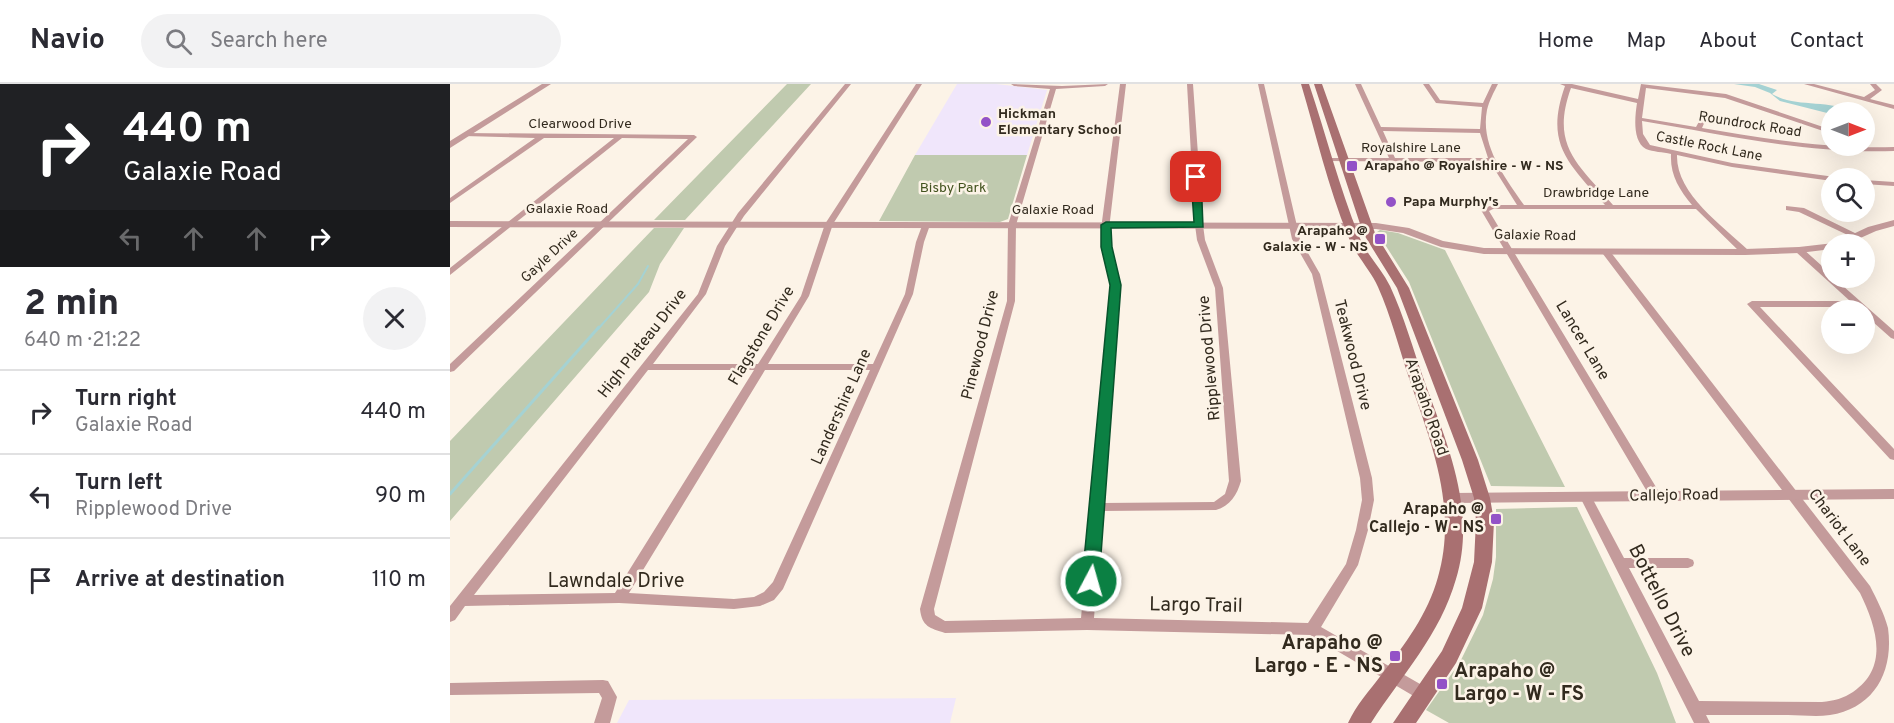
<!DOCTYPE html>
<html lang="en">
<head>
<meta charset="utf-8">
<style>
  :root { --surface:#fff; --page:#f2f2f3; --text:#2b2b33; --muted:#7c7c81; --line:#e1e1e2 }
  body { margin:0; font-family:Overpass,sans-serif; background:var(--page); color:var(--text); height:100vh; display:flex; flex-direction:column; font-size:22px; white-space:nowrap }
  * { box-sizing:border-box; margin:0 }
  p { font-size:20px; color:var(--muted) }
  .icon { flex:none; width:33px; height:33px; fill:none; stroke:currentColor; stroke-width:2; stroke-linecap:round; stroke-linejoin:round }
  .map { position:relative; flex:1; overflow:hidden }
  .drawer { display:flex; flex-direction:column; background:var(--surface); width:450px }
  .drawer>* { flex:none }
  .hud { background:#202124; color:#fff; overflow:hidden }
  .needle { width:39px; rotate:90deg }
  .buttons { position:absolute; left:1371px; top:18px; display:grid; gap:12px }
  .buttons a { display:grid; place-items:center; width:54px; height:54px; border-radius:50%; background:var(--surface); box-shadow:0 6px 24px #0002; font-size:30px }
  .pin { position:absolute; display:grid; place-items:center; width:51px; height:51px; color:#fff; margin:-26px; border-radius:12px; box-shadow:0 3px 9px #0006 }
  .me { position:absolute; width:66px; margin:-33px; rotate:6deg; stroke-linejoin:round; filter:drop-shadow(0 0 4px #0008) }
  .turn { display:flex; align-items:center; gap:21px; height:126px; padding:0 24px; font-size:27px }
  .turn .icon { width:78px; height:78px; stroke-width:2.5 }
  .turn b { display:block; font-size:42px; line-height:51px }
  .lanes { display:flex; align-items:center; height:57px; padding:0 24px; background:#0003; justify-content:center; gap:30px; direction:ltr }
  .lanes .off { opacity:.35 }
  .round { display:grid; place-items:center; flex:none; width:63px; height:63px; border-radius:32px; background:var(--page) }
  .overview { display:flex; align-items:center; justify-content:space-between; height:102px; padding:0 24px }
  h1 { font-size:36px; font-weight:800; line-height:45px }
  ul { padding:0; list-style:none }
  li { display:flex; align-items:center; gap:18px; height:84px; padding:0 24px; border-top:2px solid var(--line) }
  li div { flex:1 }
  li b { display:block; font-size:22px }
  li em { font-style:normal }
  header { display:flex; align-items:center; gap:36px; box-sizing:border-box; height:84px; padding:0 30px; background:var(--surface); border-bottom:2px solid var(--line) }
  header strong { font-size:28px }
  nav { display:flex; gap:33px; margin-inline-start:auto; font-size:21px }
  .search { width:420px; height:54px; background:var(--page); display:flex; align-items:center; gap:15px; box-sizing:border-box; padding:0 21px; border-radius:33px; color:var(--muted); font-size:22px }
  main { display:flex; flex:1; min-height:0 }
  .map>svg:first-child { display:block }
</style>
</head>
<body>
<header>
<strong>Navio</strong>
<div class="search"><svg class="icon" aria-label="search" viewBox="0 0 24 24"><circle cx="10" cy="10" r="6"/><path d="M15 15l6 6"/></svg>Search here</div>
<nav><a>Home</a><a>Map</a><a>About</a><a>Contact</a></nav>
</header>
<main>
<section class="drawer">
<div class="hud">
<div class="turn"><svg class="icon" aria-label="right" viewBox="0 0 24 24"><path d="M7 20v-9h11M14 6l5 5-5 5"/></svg><div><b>440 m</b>Galaxie Road</div></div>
<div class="lanes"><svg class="icon off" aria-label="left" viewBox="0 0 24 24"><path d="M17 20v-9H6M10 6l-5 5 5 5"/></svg><svg class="icon off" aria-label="ahead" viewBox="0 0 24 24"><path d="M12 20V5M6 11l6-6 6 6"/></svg><svg class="icon off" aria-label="ahead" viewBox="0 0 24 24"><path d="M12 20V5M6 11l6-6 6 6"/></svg><svg class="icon" aria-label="right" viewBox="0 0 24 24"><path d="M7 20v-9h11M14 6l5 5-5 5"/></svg></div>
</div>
<div class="overview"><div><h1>2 min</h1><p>640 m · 21:22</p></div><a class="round"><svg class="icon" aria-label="close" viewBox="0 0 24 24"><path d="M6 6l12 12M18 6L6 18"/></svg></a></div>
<ul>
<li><svg class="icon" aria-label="right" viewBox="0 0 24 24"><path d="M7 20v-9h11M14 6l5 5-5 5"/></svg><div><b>Turn right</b><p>Galaxie Road</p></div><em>440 m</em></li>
<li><svg class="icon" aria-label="left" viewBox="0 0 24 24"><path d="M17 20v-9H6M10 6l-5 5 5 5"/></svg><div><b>Turn left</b><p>Ripplewood Drive</p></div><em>90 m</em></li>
<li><svg class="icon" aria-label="arrive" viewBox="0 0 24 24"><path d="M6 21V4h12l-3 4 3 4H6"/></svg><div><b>Arrive at destination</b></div><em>110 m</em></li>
</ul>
</section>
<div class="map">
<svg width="1444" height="639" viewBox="0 0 1444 639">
  <rect width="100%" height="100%" fill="#fcf3e7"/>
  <!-- education -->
  <path fill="#f0e6fb" d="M507 0H546L597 6 577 71H465Z
    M506 614 500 639H167L179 616Z"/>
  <!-- green -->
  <path fill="#c0caaf" d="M337 0H361L235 136H204Z
    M465 71H577L558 135 550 138 429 137Z
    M204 144H234L210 180 199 208 0 437V357Z
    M930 146 948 149 995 166 1115 403 1041 402 959 198 927 148Z
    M1127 423 1207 589 1226 639H999L976 626 1010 578 1033 531 1043 495 1046 473V425Z"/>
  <!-- water -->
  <path fill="#a5d2d3" d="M1284 0H1309L1327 6 1322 10C1346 24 1378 15 1403 28H1382L1381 30 1330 17 1320 9 1305 3Z"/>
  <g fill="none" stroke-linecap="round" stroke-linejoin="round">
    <!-- stream-far1 -->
    <path stroke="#a5d2d3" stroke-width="2" d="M148 245 188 200 198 182"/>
    <!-- stream -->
    <path stroke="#a5d2d3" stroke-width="3" d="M0 410 149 243"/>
    <!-- minor -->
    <path fill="#c49b9b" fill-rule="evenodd" d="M395 0H401L294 132 275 162 256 210 203 280H308L351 212 375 140 466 0H472L383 140 359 212 318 280H423L455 210 466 158 473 139H479L480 141 474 158 463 210 333 505 324 516 310 522 284 525 169 519 15 522 5 536 0 538V522L248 210 267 162 288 129ZM198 286H304L165 509 24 511ZM315 286H420L323 498 314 508 304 513 284 515 179 509Z
      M561 0 612 2 658 0 655 2 606 5 566 141 565 217 484 525 485 531 495 537 631 534 661 201 652 163 651 145 670 0H676L659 145 660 163 669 201 653 419 764 418 775 410 779 397 765 204 747 156 745 141 737 0H743L753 141 755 156 773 204 791 397C787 411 780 422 766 426L652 427 644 534 858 539 896 480 906 446 912 416 910 394 862 190 842 155 808 0H814L850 155 870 190 922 394 924 416 918 446 908 481 871 543 977 604 979 609 977 614 972 616 967 614 860 551 637 546 495 549C480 544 472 543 470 525L557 217 558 141 600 5 564 2Z
      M905 0H911L931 43 1030 45 1032 23 986 19 973 0H979L990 16 1033 19 1042 0H1048C1044 8 1039 17 1037 26 1030 61 1055 94 1074 121H1155C1119 79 1094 61 1115 2L1110 0H1122L1188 15 1191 0 1276 10 1382 46V50L1275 14 1196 4 1192 34 1246 43 1251 34 1253 33 1256 35 1252 44C1316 55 1379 65 1444 63V67C1357 70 1276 51 1192 37L1193 50 1200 61 1282 79 1385 93 1382 94V97L1282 83 1227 71C1226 110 1272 141 1298 166V170H1292L1246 125H1043L1039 127 1212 413 1210 416H1202L1031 126 1042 121H1067L1040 78 876 77 875 76 878 74H939ZM1121 4 1187 19C1185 32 1182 57 1196 65 1203 68 1213 68 1221 70 1220 91 1229 105 1242 121H1163C1128 80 1100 62 1121 4ZM933 47 1030 49 1038 74H945Z
      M1354 0H1364L1414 13 1425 6 1420 0H1426L1432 6 1420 15 1444 21V25Z
      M16 49 244 51 247 53 4 287 0 288V280L238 55 172 54 0 191V184L164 54H94L0 119V114L85 54 14 52 13 51Z
      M1414 96 1444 98V102L1414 100Z
      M1336 122 1354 124 1411 152 1407 154H1404L1349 128 1336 126Z
      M1346 164H1352L1382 191V194H1384L1444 247V255L1441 254 1414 230V226H1410L1406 223H1310L1444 365V376L1440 375 1297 220 1302 217H1400L1346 168Z
      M1153 166H1159L1420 502C1427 516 1434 529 1438 544 1444 588 1424 624 1380 631 1366 633 1352 631 1338 631 1311 631 1283 631 1256 631L1260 639H1244L1130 413 1132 410H1140L1174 474H1238L1243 476 1244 479 1243 482 1238 484H1179L1249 617 1372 618C1384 617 1394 614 1403 608 1440 583 1426 542 1410 509L1153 170Z
      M153 596 158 597 167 613 160 639H144L152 614 149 609 0 611V599Z"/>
    <!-- tertiary -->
    <path fill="#c49b9b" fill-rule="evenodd" d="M92 0H101L0 64V57Z
      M1444 136V142L1426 147 1397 160H1382V165L1349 169 1295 171 1034 170 991 163 953 149 926 145 0 143V137L926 139 959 144 993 157 1034 164 1295 165 1349 163 1384 159 1418 143Z
      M1444 405V415L1004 419 999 418 996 414 999 410 1004 409Z"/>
    <!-- secondary -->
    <path fill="#a97071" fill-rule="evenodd" d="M851 0H859C876 50 889 103 909 152 916 170 931 184 940 202 954 232 963 265 974 296 997 360 1027 426 1006 495 990 551 952 591 921 639H898C906 621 920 606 932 590 955 560 978 530 988 493 1008 423 981 359 959 294 949 264 941 232 928 203 920 185 905 171 898 152 878 103 866 50 851 0Z
      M864 0H872L925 149 959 204 1028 376 1040 414 1044 437 1042 478 1032 524 1006 579 966 639H943L992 567 1012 524 1024 478 1026 437 1024 414 1012 376 947 204 913 149Z"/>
  </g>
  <!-- route -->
  <path fill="#0b8043" stroke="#07532c" stroke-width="1.5" d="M746 90 751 93 753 143 661 144 662 163 671 201 649 497 647 502 641 504 635 502 632 497 660 201 651 163V141L656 138H744L741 93Z"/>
  <!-- markers -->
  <g fill="#9352c7" stroke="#fcf3e7" stroke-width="2">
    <circle cx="536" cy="38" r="6"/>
    <rect x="896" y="76" width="12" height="12" rx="3"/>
    <circle cx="941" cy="118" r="6"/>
    <rect x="924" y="149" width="12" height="12" rx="3"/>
    <rect x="1040" y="429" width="12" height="12" rx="3"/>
    <rect x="939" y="566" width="12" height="12" rx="3"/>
    <rect x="986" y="594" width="12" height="12" rx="3"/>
  </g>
  <g text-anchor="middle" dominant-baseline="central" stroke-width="5" stroke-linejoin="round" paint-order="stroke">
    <!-- far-poi labels -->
    <g font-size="14" font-weight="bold" fill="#322a1e" stroke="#fcf3e7" text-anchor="start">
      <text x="548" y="30">Hickman<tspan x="548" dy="16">Elementary School</tspan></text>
      <text x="914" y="82">Arapaho @ Royalshire - W - NS</text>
      <text x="953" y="118">Papa Murphy's</text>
      <text x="918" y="147" text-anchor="end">Arapaho @<tspan x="918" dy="16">Galaxie - W - NS</tspan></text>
    </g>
    <!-- far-street labels -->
    <g font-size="14" fill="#322a1e" stroke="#fcf3e7">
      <text x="130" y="40">Clearwood Drive</text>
      <text transform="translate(1300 41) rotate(9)">Roundrock Road</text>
      <text transform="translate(1259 63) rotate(11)">Castle Rock Lane</text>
      <text x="961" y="64">Royalshire Lane</text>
      <text x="1146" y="109">Drawbridge Lane</text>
      <text x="117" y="125">Galaxie Road</text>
      <text x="603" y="126">Galaxie Road</text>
      <text transform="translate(1085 152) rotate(1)">Galaxie Road</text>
      <text transform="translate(100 172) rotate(-43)">Gayle Drive</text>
    </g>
    <!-- far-park labels -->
    <g font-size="14" fill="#43531f" stroke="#fcf3e7">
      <text x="503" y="104">Bisby Park</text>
    </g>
    <!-- street labels -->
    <g font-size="16" fill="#322a1e" stroke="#fcf3e7">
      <text transform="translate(312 252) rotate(-59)">Flagstone Drive</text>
      <text transform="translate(1132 257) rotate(59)">Lancer Lane</text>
      <text transform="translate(193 260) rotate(-52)">High Plateau Drive</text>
      <text transform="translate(531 261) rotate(-76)">Pinewood Drive</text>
      <text transform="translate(902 271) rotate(76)">Teakwood Drive</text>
      <text transform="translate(760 274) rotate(-95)">Ripplewood Drive</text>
      <text transform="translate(392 323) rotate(-66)">Landershire Lane</text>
      <text transform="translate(976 323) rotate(71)">Arapaho Road</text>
      <text transform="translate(1224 412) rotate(-1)">Callejo Road</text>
      <text transform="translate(1389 444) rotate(53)">Chariot Lane</text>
    </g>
    <!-- poi labels -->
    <g font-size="16" font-weight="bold" fill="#322a1e" stroke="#fcf3e7" text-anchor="end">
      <text x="1034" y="426">Arapaho @<tspan x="1034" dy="18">Callejo - W - NS</tspan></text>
    </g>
    <!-- near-street labels -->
    <g font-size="20" fill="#322a1e" stroke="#fcf3e7">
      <text x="166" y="498">Lawndale Drive</text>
      <text transform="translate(1211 517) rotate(63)">Bottello Drive</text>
      <text transform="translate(746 522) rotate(1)">Largo Trail</text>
    </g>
    <!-- near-poi labels -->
    <g font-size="20" font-weight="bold" fill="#322a1e" stroke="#fcf3e7" text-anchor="end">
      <text x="933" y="560">Arapaho @<tspan x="933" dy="23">Largo - E - NS</tspan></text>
      <text x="1004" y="588" text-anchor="start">Arapaho @<tspan x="1004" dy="23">Largo - W - FS</tspan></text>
    </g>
  </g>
</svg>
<div class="buttons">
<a><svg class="needle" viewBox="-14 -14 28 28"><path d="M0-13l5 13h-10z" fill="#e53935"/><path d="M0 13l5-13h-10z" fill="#7c7c81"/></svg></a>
<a><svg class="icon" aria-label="search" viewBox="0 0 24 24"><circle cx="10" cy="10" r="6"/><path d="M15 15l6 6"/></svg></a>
<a>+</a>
<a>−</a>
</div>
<div class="pin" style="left:746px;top:93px;background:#d93025"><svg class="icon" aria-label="arrive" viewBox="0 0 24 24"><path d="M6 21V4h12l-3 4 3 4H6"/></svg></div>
<svg class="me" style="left:641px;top:497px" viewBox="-20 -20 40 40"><circle r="17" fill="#0b8043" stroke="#fff" stroke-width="3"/><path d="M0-11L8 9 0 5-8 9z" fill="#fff"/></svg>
</div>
</main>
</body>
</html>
